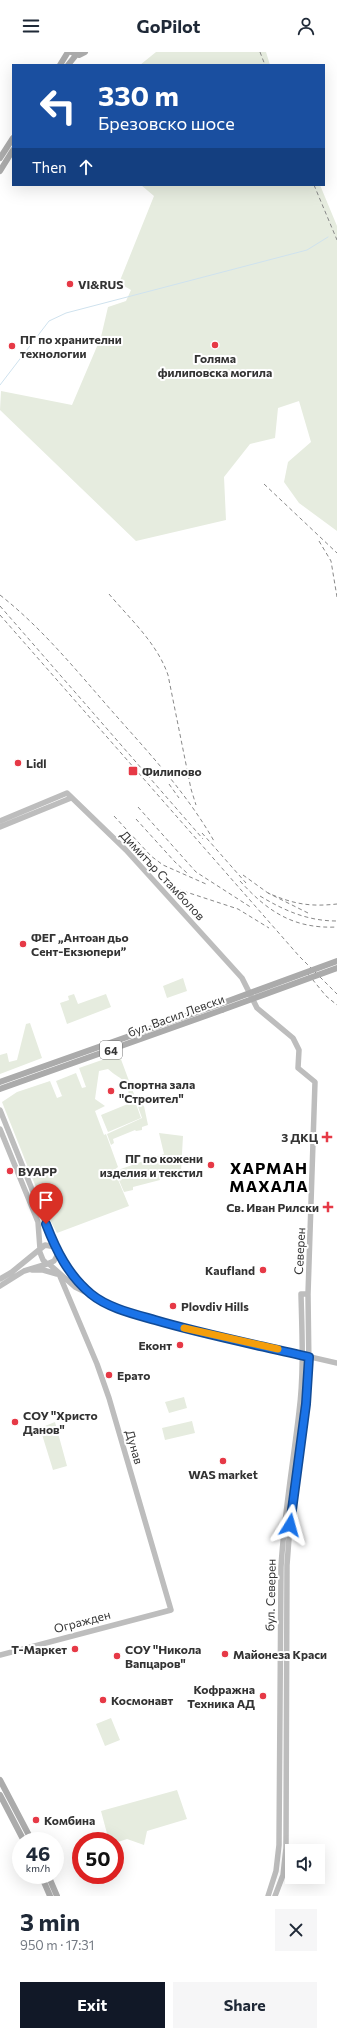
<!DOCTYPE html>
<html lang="en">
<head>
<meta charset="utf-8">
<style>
  :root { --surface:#fff; --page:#f6f6f7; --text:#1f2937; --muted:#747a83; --accent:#111827 }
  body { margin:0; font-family:Commissioner,sans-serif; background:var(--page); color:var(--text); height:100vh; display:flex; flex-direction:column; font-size:15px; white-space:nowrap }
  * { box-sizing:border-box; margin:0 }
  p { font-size:13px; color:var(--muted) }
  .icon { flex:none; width:22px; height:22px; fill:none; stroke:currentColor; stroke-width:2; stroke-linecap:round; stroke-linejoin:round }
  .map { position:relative; height:1844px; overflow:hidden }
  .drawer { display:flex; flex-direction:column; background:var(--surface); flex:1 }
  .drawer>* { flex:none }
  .hud { position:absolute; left:12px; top:12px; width:313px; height:122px; border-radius:0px; box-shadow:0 4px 16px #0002; background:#1a4fa0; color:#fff; overflow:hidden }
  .controls { position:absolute; left:285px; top:1792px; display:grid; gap:8px }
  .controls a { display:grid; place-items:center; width:40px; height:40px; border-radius:0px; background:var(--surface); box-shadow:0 4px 16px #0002; font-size:20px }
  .speed { position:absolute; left:12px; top:1780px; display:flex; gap:8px; font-size:20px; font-weight:700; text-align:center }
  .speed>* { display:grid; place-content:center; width:52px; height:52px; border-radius:50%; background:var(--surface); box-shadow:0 4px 16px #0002; line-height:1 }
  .speed small { font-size:10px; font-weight:400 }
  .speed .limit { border:6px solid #d22; background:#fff; color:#111 }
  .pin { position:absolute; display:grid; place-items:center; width:34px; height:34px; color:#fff; margin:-41px -17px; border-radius:50% 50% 50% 0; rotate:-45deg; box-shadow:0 0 4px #0007 }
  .pin .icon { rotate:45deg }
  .me { position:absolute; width:44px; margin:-22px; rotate:8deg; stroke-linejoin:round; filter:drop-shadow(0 0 3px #0008) }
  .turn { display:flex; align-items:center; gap:14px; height:84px; padding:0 20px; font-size:18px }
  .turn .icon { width:52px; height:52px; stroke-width:2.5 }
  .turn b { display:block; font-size:28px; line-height:34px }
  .then { display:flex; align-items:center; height:38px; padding:0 20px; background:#0003; gap:8px; font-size:15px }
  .round { display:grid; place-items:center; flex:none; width:42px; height:42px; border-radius:0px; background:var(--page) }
  .overview { display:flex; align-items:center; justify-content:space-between; height:68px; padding:0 20px }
  h1 { font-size:24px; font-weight:700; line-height:30px }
  .button { display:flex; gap:8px; margin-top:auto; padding:8px 20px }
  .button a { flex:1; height:46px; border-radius:0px; background:var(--accent); color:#fff; font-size:16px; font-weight:700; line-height:46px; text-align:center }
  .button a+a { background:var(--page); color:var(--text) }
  header { display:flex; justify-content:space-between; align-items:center; height:52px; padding:0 20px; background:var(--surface); font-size:18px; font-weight:700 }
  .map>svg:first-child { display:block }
</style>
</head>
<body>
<header><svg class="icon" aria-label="menu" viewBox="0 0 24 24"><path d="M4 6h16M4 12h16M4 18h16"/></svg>GoPilot<svg class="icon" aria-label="person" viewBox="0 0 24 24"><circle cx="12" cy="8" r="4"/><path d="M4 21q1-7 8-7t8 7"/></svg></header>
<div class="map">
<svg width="337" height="1844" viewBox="0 0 337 1844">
  <rect width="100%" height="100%" fill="#fff"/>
  <!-- green -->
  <path fill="#e6ecdf" d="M156 0H266L270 13H140Z
    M141 133H320L337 174V479L299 451 284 430 288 410 311 390 299 349 278 356 275 386 250 392 224 425 226 468 136 489 0 358 1 339 72 353 101 285 108 255 126 249 131 238 119 231 154 144Z
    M183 926 187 939 167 946 163 934Z
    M74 942 78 952 106 942 111 955 67 972 60 951 69 948 68 944Z
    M30 971 42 1006 0 1022V1003L7 1001 9 1010 17 1008 26 972Z
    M119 1002 135 1045 128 1047C131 1027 121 1029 108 1017L99 1019 95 1047 105 1054 95 1059 104 1083 106 1082 118 1115 114 1118 129 1154 57 1181 45 1158 2 1050 17 1040 50 1029 57 1046 70 1041 62 1044 56 1029 76 1021 82 1036 86 1035 79 1016Z
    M135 1049 141 1066 108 1080 101 1063Z
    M136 1049 144 1054 148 1073 142 1075V1078L136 1079 135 1078 113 1087 114 1091 111 1093 107 1082 142 1066Z
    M159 1081 183 1084 181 1119 159 1125 160 1128 133 1135V1138L124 1140 115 1119 164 1102Z
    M184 1345 187 1356 169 1361 165 1350Z
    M192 1369 195 1381 165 1388 162 1376Z
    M55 1370 67 1414 53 1418 40 1376Z
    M111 1666 120 1688 105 1694 96 1672Z
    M177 1738 187 1767 147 1779 144 1793 127 1787 115 1791V1789H109L101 1759Z"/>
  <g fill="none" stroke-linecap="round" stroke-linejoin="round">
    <!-- stream -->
    <path stroke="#cfe2ee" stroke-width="1" d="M0 333 49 269 66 261 307 198 328 185"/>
    <!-- secondary -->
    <path stroke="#bdbdbd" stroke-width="5.5" d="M0 769 67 741 126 798 242 926 257 956 293 986 299 998 298 1016 315 1030 308 1242 309 1318 290 1473 287 1513 286 1796 283 1823 275 1844
      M0 775 71 746
      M0 1058 58 1202 71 1223 88 1240
      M0 1077 38 1170 40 1197
      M39 1198 43 1208 47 1212 54 1209 58 1202
      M49 1212 75 1235 122 1258 180 1275 337 1311
      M32 1218H43L57 1222
      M0 1227 12 1220 45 1193 55 1195
      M0 1234 24 1219 47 1212
      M0 1603 171 1558 109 1346 97 1312 59 1222
      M268 1844 276 1819 279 1793 281 1515C284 1463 293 1412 299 1360 304 1321 302 1281 301 1242H308"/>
    <!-- primary -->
    <path stroke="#ababab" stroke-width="6" d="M71 0 79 3 85 0
      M60 13 68 0
      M68 13 76 3
      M0 106 13 86
      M0 119 13 98
      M0 1030 220 952
      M0 1037 222 958
      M0 1728 32 1789
      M0 1743 24 1789
      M41 1823 50 1844
      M48 1823 57 1844"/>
    <!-- rail -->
    <path stroke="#888" stroke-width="1" stroke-dasharray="4 3" stroke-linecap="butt" d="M260 0 265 13
      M314 133 337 188
      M264 432 337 501
      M319 489 331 509 337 545
      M109 542C130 567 157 591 168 623L191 737 196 753
      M0 543C42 576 76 618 111 658 148 700 186 740 214 789
      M0 554 203 787
      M0 563 299 904 337 942
      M169 732 179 746
      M138 755 196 820 252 856
      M114 764 151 804 163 813 206 832
      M136 767 175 810 187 821
      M202 781 246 831
      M243 823 268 841
      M240 829C268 860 294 877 337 875
      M177 837 238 857 269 876
      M260 844C285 859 308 869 337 869
      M308 861 268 841C293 852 310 855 337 852
      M308 922 326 944 337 953"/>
    <!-- primary-bridge -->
    <path stroke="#ababab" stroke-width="6" d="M220 952 337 909
      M222 958 337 916"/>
  </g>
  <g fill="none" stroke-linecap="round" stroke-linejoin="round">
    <!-- route casing -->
    <g stroke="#114b97" stroke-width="10">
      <path id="route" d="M46 1172C56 1198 68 1223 91 1242 108 1256 134 1262 155 1268 206 1283 258 1293 309 1305L306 1352 290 1473"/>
    </g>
    <!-- route -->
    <use href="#route" stroke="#1a73e8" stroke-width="7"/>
    <!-- slow -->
    <path stroke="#f59e0b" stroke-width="7" d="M184 1276 278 1297"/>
  </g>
  <!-- markers -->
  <g fill="#e63946" stroke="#fff" stroke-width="1.5">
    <circle cx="70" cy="232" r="4"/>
    <circle cx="215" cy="293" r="4"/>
    <circle cx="12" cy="294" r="4"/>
    <circle cx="18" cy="711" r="4"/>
    <rect x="128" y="714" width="10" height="10" rx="2"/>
    <circle cx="23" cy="892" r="4"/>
    <circle cx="111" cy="1039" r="4"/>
    <path d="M325 1079h4v4h4v4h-4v4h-4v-4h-4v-4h4z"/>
    <circle cx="211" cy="1113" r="4"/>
    <circle cx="10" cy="1119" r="4"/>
    <path d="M326 1149h4v4h4v4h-4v4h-4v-4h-4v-4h4z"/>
    <circle cx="263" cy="1218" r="4"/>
    <circle cx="173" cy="1254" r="4"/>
    <circle cx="180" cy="1293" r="4"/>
    <circle cx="109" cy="1323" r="4"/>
    <circle cx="15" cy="1370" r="4"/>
    <circle cx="223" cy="1409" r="4"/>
    <circle cx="75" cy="1597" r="4"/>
    <circle cx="225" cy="1602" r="4"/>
    <circle cx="117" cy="1604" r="4"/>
    <circle cx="263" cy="1644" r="4"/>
    <circle cx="103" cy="1648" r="4"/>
    <circle cx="36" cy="1768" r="4"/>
  </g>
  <g text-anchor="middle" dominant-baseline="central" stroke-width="4" stroke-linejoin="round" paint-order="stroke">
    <!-- shield labels -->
    <rect fill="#fff" stroke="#707070" stroke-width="1" x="100" y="989" width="22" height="18" rx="3"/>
    <g font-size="11" font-weight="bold" fill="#333">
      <text x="111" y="998">64</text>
    </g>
    <!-- poi labels -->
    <g font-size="12" font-weight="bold" fill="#333" stroke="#fff" text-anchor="start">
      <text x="78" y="232">VI&amp;RUS</text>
      <text x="20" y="287">ПГ по хранителни<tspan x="20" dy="14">технологии</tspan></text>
      <text x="215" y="306" text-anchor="middle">Голяма<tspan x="215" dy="14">филиповска могила</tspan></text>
      <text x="26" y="711">Lidl</text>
      <text x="142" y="719">Филипово</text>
      <text x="31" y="885">ФЕГ „Антоан дьо<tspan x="31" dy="14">Сент-Екзюпери”</tspan></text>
      <text x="119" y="1032">Спортна зала<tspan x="119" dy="14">"Строител"</tspan></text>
      <text x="318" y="1085" text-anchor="end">3 ДКЦ</text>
      <text x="203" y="1106" text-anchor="end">ПГ по кожени<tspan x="203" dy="14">изделия и текстил</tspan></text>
      <text x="18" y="1119">ВУАРР</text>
      <text x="319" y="1155" text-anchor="end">Св. Иван Рилски</text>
      <text x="255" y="1218" text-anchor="end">Kaufland</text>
      <text x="181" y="1254">Plovdiv Hills</text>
      <text x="172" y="1293" text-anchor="end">Еконт</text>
      <text x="117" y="1323">Ерато</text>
      <text x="23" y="1363">СОУ "Христо<tspan x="23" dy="14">Данов"</tspan></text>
      <text x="223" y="1422" text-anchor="middle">WAS market</text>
      <text x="67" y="1597" text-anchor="end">Т-Маркет</text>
      <text x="125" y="1597">СОУ "Никола<tspan x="125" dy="14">Вапцаров"</tspan></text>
      <text x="233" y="1602">Майонеза Краси</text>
      <text x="255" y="1637" text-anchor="end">Кофражна<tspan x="255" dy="14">Техника АД</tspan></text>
      <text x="111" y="1648">Космонавт</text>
      <text x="44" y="1768">Комбина</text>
    </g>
    <!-- street labels -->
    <g font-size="12" fill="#333" stroke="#fff">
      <text transform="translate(163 823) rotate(47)">Димитър Стамболов</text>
      <text transform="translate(176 963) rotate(-20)">бул. Васил Левски</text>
      <text transform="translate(299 1199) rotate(-87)">Северен</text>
      <text transform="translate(135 1395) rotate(74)">Дунав</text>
      <text transform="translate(270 1543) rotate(-89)">бул. Северен</text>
      <text transform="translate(82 1569) rotate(-15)">Огражден</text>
    </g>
    <!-- district labels -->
    <g font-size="16" font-weight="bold" letter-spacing="1" fill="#000" stroke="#fff">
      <text x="269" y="1115">ХАРМАН<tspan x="269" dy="18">МАХАЛА</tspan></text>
    </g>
  </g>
</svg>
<div class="controls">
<a><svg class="icon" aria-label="sound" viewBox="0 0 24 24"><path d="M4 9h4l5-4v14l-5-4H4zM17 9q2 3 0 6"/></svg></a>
</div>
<div class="speed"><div>46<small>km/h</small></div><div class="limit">50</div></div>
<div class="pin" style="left:46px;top:1172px;background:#d93025"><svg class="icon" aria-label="arrive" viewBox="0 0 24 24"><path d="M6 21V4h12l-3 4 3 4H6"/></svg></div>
<svg class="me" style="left:290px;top:1473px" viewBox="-20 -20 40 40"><path d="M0-17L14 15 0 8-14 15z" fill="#1a73e8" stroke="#fff" stroke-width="4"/></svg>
<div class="hud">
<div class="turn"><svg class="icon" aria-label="left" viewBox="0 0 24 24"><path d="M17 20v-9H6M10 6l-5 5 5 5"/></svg><div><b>330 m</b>Брезовско шосе</div></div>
<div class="then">Then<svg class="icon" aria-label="ahead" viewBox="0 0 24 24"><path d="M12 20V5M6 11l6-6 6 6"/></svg></div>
</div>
</div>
<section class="drawer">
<div class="overview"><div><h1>3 min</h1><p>950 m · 17:31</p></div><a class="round"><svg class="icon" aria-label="close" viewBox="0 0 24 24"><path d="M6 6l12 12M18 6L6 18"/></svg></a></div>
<div class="button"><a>Exit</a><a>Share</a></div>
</section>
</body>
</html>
